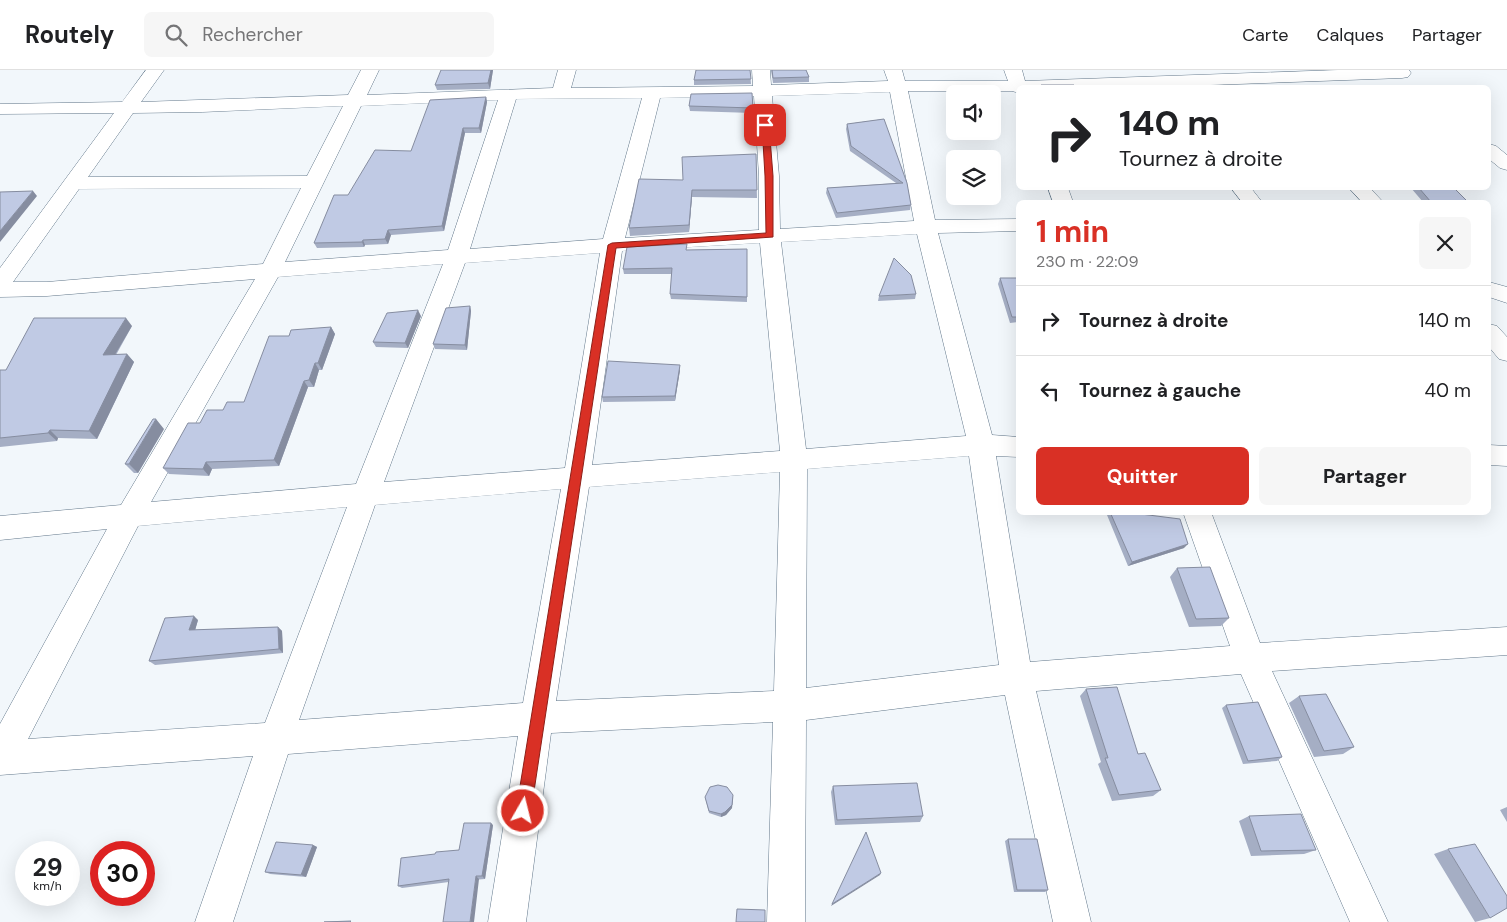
<!DOCTYPE html>
<html lang="fr">
<head>
<meta charset="utf-8">
<style>
  :root { --surface:#fff; --page:#f6f6f6; --text:#202124; --muted:#757577; --line:#e0e0e0; --accent:#d93025 }
  body { margin:0; font-family:"DM Sans",sans-serif; background:var(--page); color:var(--text); height:100vh; display:flex; flex-direction:column; font-size:19px; white-space:nowrap }
  * { box-sizing:border-box; margin:0 }
  p { font-size:16px; color:var(--muted) }
  .icon { flex:none; width:28px; height:28px; fill:none; stroke:currentColor; stroke-width:2; stroke-linecap:round; stroke-linejoin:round }
  .map { position:relative; flex:1; overflow:hidden }
  .sheet { position:absolute; left:1016px; top:130px; width:475px; height:315px; display:flex; flex-direction:column; background:var(--surface); border-radius:8px; box-shadow:0 5px 20px #0002 }
  .sheet>* { flex:none }
  .hud { position:absolute; left:1016px; top:15px; width:475px; height:105px; border-radius:8px; box-shadow:0 5px 20px #0002; background:#fff; color:var(--text); overflow:hidden }
  .tools { position:absolute; left:946px; top:15px; display:grid; gap:10px }
  .tools a { display:grid; place-items:center; width:55px; height:55px; border-radius:8px; background:var(--surface); box-shadow:0 5px 20px #0002; font-size:25px }
  .speed { position:absolute; left:15px; top:771px; display:flex; gap:10px; font-size:25px; font-weight:700; text-align:center }
  .speed>* { display:grid; place-content:center; width:65px; height:65px; border-radius:50%; background:var(--surface); box-shadow:0 5px 20px #0002; line-height:1 }
  .speed small { font-size:12px; font-weight:400 }
  .speed .limit { border:8px solid #d22; background:#fff; color:#111 }
  .pin { position:absolute; display:grid; place-items:center; width:42px; height:42px; color:#fff; margin:-21px; border-radius:10px; box-shadow:0 2px 8px #0006 }
  .me { position:absolute; width:55px; margin:-28px; rotate:8deg; stroke-linejoin:round; filter:drop-shadow(0 0 4px #0008) }
  .turn { display:flex; align-items:center; gap:18px; height:105px; padding:0 20px; font-size:22px }
  .turn .icon { width:65px; height:65px; stroke-width:2.5 }
  .turn b { display:block; font-size:35px; line-height:42px }
  .round { display:grid; place-items:center; flex:none; width:52px; height:52px; border-radius:8px; background:var(--page) }
  .summary { display:flex; align-items:center; justify-content:space-between; height:85px; padding:0 20px }
  h1 { font-size:30px; font-weight:700; line-height:38px; color:var(--accent) }
  .action { display:flex; gap:10px; margin-top:auto; padding:10px 20px }
  .action a { flex:1; height:58px; border-radius:8px; background:var(--accent); color:#fff; font-size:20px; font-weight:700; line-height:58px; text-align:center }
  .action a+a { background:var(--page); color:var(--text) }
  ul { padding:0; list-style:none }
  li { display:flex; align-items:center; gap:15px; height:70px; padding:0 20px; border-top:1px solid var(--line) }
  li div { flex:1 }
  li b { display:block; font-size:19px }
  li em { font-style:normal }
  header { display:flex; align-items:center; gap:30px; box-sizing:border-box; height:70px; padding:0 25px; background:var(--surface); border-bottom:1px solid var(--line) }
  header strong { font-size:24px }
  nav { display:flex; gap:28px; margin-inline-start:auto; font-size:18px }
  .search { width:350px; height:45px; background:var(--page); display:flex; align-items:center; gap:12px; box-sizing:border-box; padding:0 18px; border-radius:8px; color:var(--muted); font-size:19px }
  .map>svg:first-child { display:block }
</style>
</head>
<body>
<header>
<strong>Routely</strong>
<div class="search"><svg class="icon" aria-label="search" viewBox="0 0 24 24"><circle cx="10" cy="10" r="6"/><path d="M15 15l6 6"/></svg>Rechercher</div>
<nav><a>Carte</a><a>Calques</a><a>Partager</a></nav>
</header>
<div class="map">
<svg width="1507" height="852" viewBox="0 0 1507 852">
  <rect width="100%" height="100%" fill="#f2f7fb"/>
  <g fill="none" stroke-linecap="round" stroke-linejoin="round">
    <!-- minor casing -->
    <g stroke="#62778a" stroke-width="1">
      <path id="minor" d="M146 0H164L141 32 348 25 361 0H379L367 25 553 18 558 0H576L571 18 753 16 752 0H770L771 15 888 11 884 0H902L905 11H1008L1004 0H1022L1025 11 1338 0H1409L1411 3 1408 7 1402 8 1128 18H1019V23L1012 21H908L935 150 1019 149V161L938 163 992 365 1019 367V387L996 386 1030 592 1230 576 1183 442H1211L1260 573 1507 557V585L1272 601 1388 852H1350L1241 604 1036 621 1091 852H1053L1005 625 806 650 805 852H767L773 652 551 663 526 852H488L518 666 288 684 233 852H195L253 686 0 705V654L107 459 0 470V446L121 435 255 209 47 226 0 227V198L114 43 0 44V34L122 32ZM890 22 914 151 780 159 779 106 772 26ZM754 26 759 106V160L625 168 660 28ZM642 28 603 169 470 179 516 29ZM498 30 448 180 285 192 361 36ZM343 36 307 106 88 107 133 43 202 42ZM301 118 263 194 47 212H13L79 119ZM917 164 966 366 806 379 781 172ZM760 173 780 381 592 395 622 181ZM600 183 565 398 384 412 465 193ZM443 194 356 414 151 432 278 207ZM969 386 999 595 806 618 807 399ZM780 402 774 621 556 631 589 417ZM561 419 523 633 299 650 375 435ZM347 437 265 653 28 669 138 456Z
        M1489 74 1496 76 1507 85V100L1500 98 1489 89Z
        M1048 118H1068L1073 132H1053Z
        M1231 118H1251L1262 132H1242Z
        M1349 118H1370L1383 132H1362Z
        M1489 212 1507 217V233L1489 227Z
        M1489 254 1497 256 1507 267V291L1499 289 1489 277Z
        M1489 375 1507 376V396L1489 395Z"/>
    </g>
    <!-- minor -->
    <use href="#minor" fill="#fff" fill-rule="evenodd"/>
  </g>
  <!-- wall -->
  <path fill="#a5aec4" d="M493 0 490 19 437 20 435 15Z
    M750 0 751 14 694 15V10Z
    M771 0H806L809 7V12L773 13Z
    M752 23 753 43 690 41 689 36Z
    M486 27 487 32 481 63H465L444 161 391 165 388 174 365 175 364 177 317 178 314 173 348 125 411 81Z
    M884 49 911 135 910 140 836 148 826 123 827 118 896 113 850 81 846 59 847 54Z
    M756 84 757 128 692 127 689 162 630 166 629 158 683 110Z
    M1411 118H1454L1468 132H1423Z
    M747 179V232L671 229 670 224 672 204H624L623 199 687 180Z
    M1000 208H1019V252L1010 253 998 214Z
    M916 224 915 229 878 231 879 226Z
    M470 236 471 241 467 280 435 279 433 274Z
    M421 246 408 278 376 277 373 272Z
    M132 256 116 285 127 284 134 292 97 369 58 368 57 371 0 377V300H6Z
    M331 257 335 264 322 300H319L314 317H308L279 396 212 399 209 406 169 404 163 398 200 353 223 340 244 332 289 266Z
    M680 300 675 331 603 332 602 327Z
    M164 359 138 403H134L125 394Z
    M1108 442H1125L1184 478 1128 496 1107 445Z
    M1177 498 1229 548 1221 556 1189 557 1170 507Z
    M198 550 195 560 278 557 282 561 283 583 155 595 149 591Z
    M1086 619 1138 684 1161 720 1153 726 1112 731 1098 694 1101 692 1080 626Z
    M1299 626 1354 677 1343 684 1314 687 1289 633Z
    M1226 635 1282 687 1277 691 1243 694 1222 638Z
    M833 716 923 746 920 752 835 755 831 722Z
    M705 727 733 728 732 738 726 745 721 747 709 743Z
    M1507 737V752L1500 740Z
    M1249 746 1316 780 1304 784 1251 786 1239 751Z
    M493 755 485 809 449 812 402 818 398 816 459 780Z
    M1008 769 1048 820 1045 822H1014L1005 771Z
    M313 775 317 777 306 807 270 804 265 802Z
    M1448 779 1490 848 1475 852 1434 784Z"/>
  <!-- shaded-wall -->
  <path fill="#868da0" d="M491 0H493L490 19 488 13Z
    M486 27 487 32 481 63 479 58Z
    M463 58 465 63 444 161 442 156Z
    M692 120V127L689 162V155Z
    M33 121 37 126 0 172V161Z
    M388 160 391 165 388 174 385 169Z
    M363 170 365 175 364 177 362 172Z
    M470 236 471 241 467 280 465 275Z
    M418 240 421 246 408 278 405 273Z
    M126 248 132 256 110 293 103 285Z
    M331 257 335 264 322 300 318 293Z
    M127 284 134 292 97 369 89 361Z
    M315 293 319 300 314 317 309 310Z
    M680 295V300L675 331V326Z
    M304 311 308 317 279 396 274 390Z
    M156 349 164 359 138 403 129 394Z
    M50 360 58 368 57 371 48 363Z
    M206 392 212 399 209 406 203 399Z
    M1188 474 1184 478 1128 496 1132 492Z
    M194 546 198 550 194 564 189 560Z
    M278 557 282 561 283 583 279 579Z
    M733 725 732 738 726 745 721 747V744Z
    M491 753 493 755 485 809 482 806Z
    M313 775 317 777 306 807 301 805Z
    M881 803 880 805 831 836 832 834Z
    M476 806 479 809 474 852H470Z"/>
  <!-- building -->
  <path fill="#c0cae4" stroke="#868da0" d="M441 0H491L488 13 435 15Z
    M696 0H750L751 9 694 10Z
    M772 0H806L809 7 773 8Z
    M1041 15H1074L1075 18H1042Z
    M752 23 753 38 689 36 691 24Z
    M486 27 479 58H463L442 156 388 160 385 169 363 170 362 172 314 173 334 125H348L375 80 411 81 430 30Z
    M884 49 907 113 911 135 837 143 827 118 903 113 851 76 847 54Z
    M756 84 757 120H692L689 155 629 158 639 109 683 110 682 87Z
    M1419 118H1454L1468 132H1431Z
    M33 121 0 161V122Z
    M687 174 686 180 747 179V227L670 224 672 198 623 199 627 177Z
    M894 188 911 205 916 224 879 226Z
    M1000 208H1019V247H1012Z
    M470 236 465 275 433 274 446 238Z
    M418 240 405 273 373 272 387 243Z
    M34 248H126L103 285 127 284 89 361 50 360 48 363 0 368V300H6Z
    M331 257 318 293H315L309 310 304 311 274 390 206 392 203 399 163 398 188 353H200L207 340H223L227 332H244L269 266H289L291 260Z
    M608 291 680 295 675 326 602 327Z
    M153 349H156L129 394H125Z
    M1110 442H1125L1180 449 1188 474 1132 492Z
    M1210 497 1229 548 1196 549 1177 498Z
    M194 546 189 560 278 557 279 579 149 591 165 548Z
    M1117 617 1138 684 1145 683 1161 720 1119 725 1105 688H1108L1086 619Z
    M1326 624 1354 677 1324 681 1299 626Z
    M1258 632 1282 687 1248 691 1226 635Z
    M917 713 923 746 837 750 833 716Z
    M718 715 727 717 733 725 732 735 725 742 721 744 709 741 705 727 710 717Z
    M1301 744 1316 780 1261 781 1249 746Z
    M464 753H491L482 806H476L470 852H443L449 809 398 816 401 788 435 784 436 782 459 780Z
    M866 762 881 803 832 834Z
    M1008 769H1037L1048 820H1017Z
    M276 772 313 775 301 805 265 802Z
    M1475 774 1507 826V838L1490 848 1448 779Z
    M737 839 765 840V852H736Z
    M351 851 350 852H324Z"/>
  <!-- route -->
  <path fill="#d93025" stroke="#8d1f18" d="M765 53 769 55 773 106V167L616 178 531 741 528 746 523 748 518 746 516 741 608 175 612 173 766 163 765 106 762 55Z"/>
</svg>
<div class="tools">
<a><svg class="icon" aria-label="sound" viewBox="0 0 24 24"><path d="M4 9h4l5-4v14l-5-4H4zM17 9q2 3 0 6"/></svg></a>
<a><svg class="icon" aria-label="layers" viewBox="0 0 24 24"><path d="M12 4l9 5-9 5-9-5zM3 14l9 5 9-5"/></svg></a>
</div>
<div class="speed"><div>29<small>km/h</small></div><div class="limit">30</div></div>
<div class="pin" style="left:765px;top:55px;background:#d93025"><svg class="icon" aria-label="arrive" viewBox="0 0 24 24"><path d="M6 21V4h12l-3 4 3 4H6"/></svg></div>
<svg class="me" style="left:523px;top:741px" viewBox="-20 -20 40 40"><circle r="17" fill="#d93025" stroke="#fff" stroke-width="3"/><path d="M0-11L8 9 0 5-8 9z" fill="#fff"/></svg>
<div class="hud">
<div class="turn"><svg class="icon" aria-label="right" viewBox="0 0 24 24"><path d="M7 20v-9h11M14 6l5 5-5 5"/></svg><div><b>140 m</b>Tournez à droite</div></div>
</div>
<section class="sheet">
<div class="summary"><div><h1>1 min</h1><p>230 m · 22:09</p></div><a class="round"><svg class="icon" aria-label="close" viewBox="0 0 24 24"><path d="M6 6l12 12M18 6L6 18"/></svg></a></div>
<ul>
<li><svg class="icon" aria-label="right" viewBox="0 0 24 24"><path d="M7 20v-9h11M14 6l5 5-5 5"/></svg><div><b>Tournez à droite</b></div><em>140 m</em></li>
<li><svg class="icon" aria-label="left" viewBox="0 0 24 24"><path d="M17 20v-9H6M10 6l-5 5 5 5"/></svg><div><b>Tournez à gauche</b></div><em>40 m</em></li>
</ul>
<div class="action"><a>Quitter</a><a>Partager</a></div>
</section>
</div>
</body>
</html>
